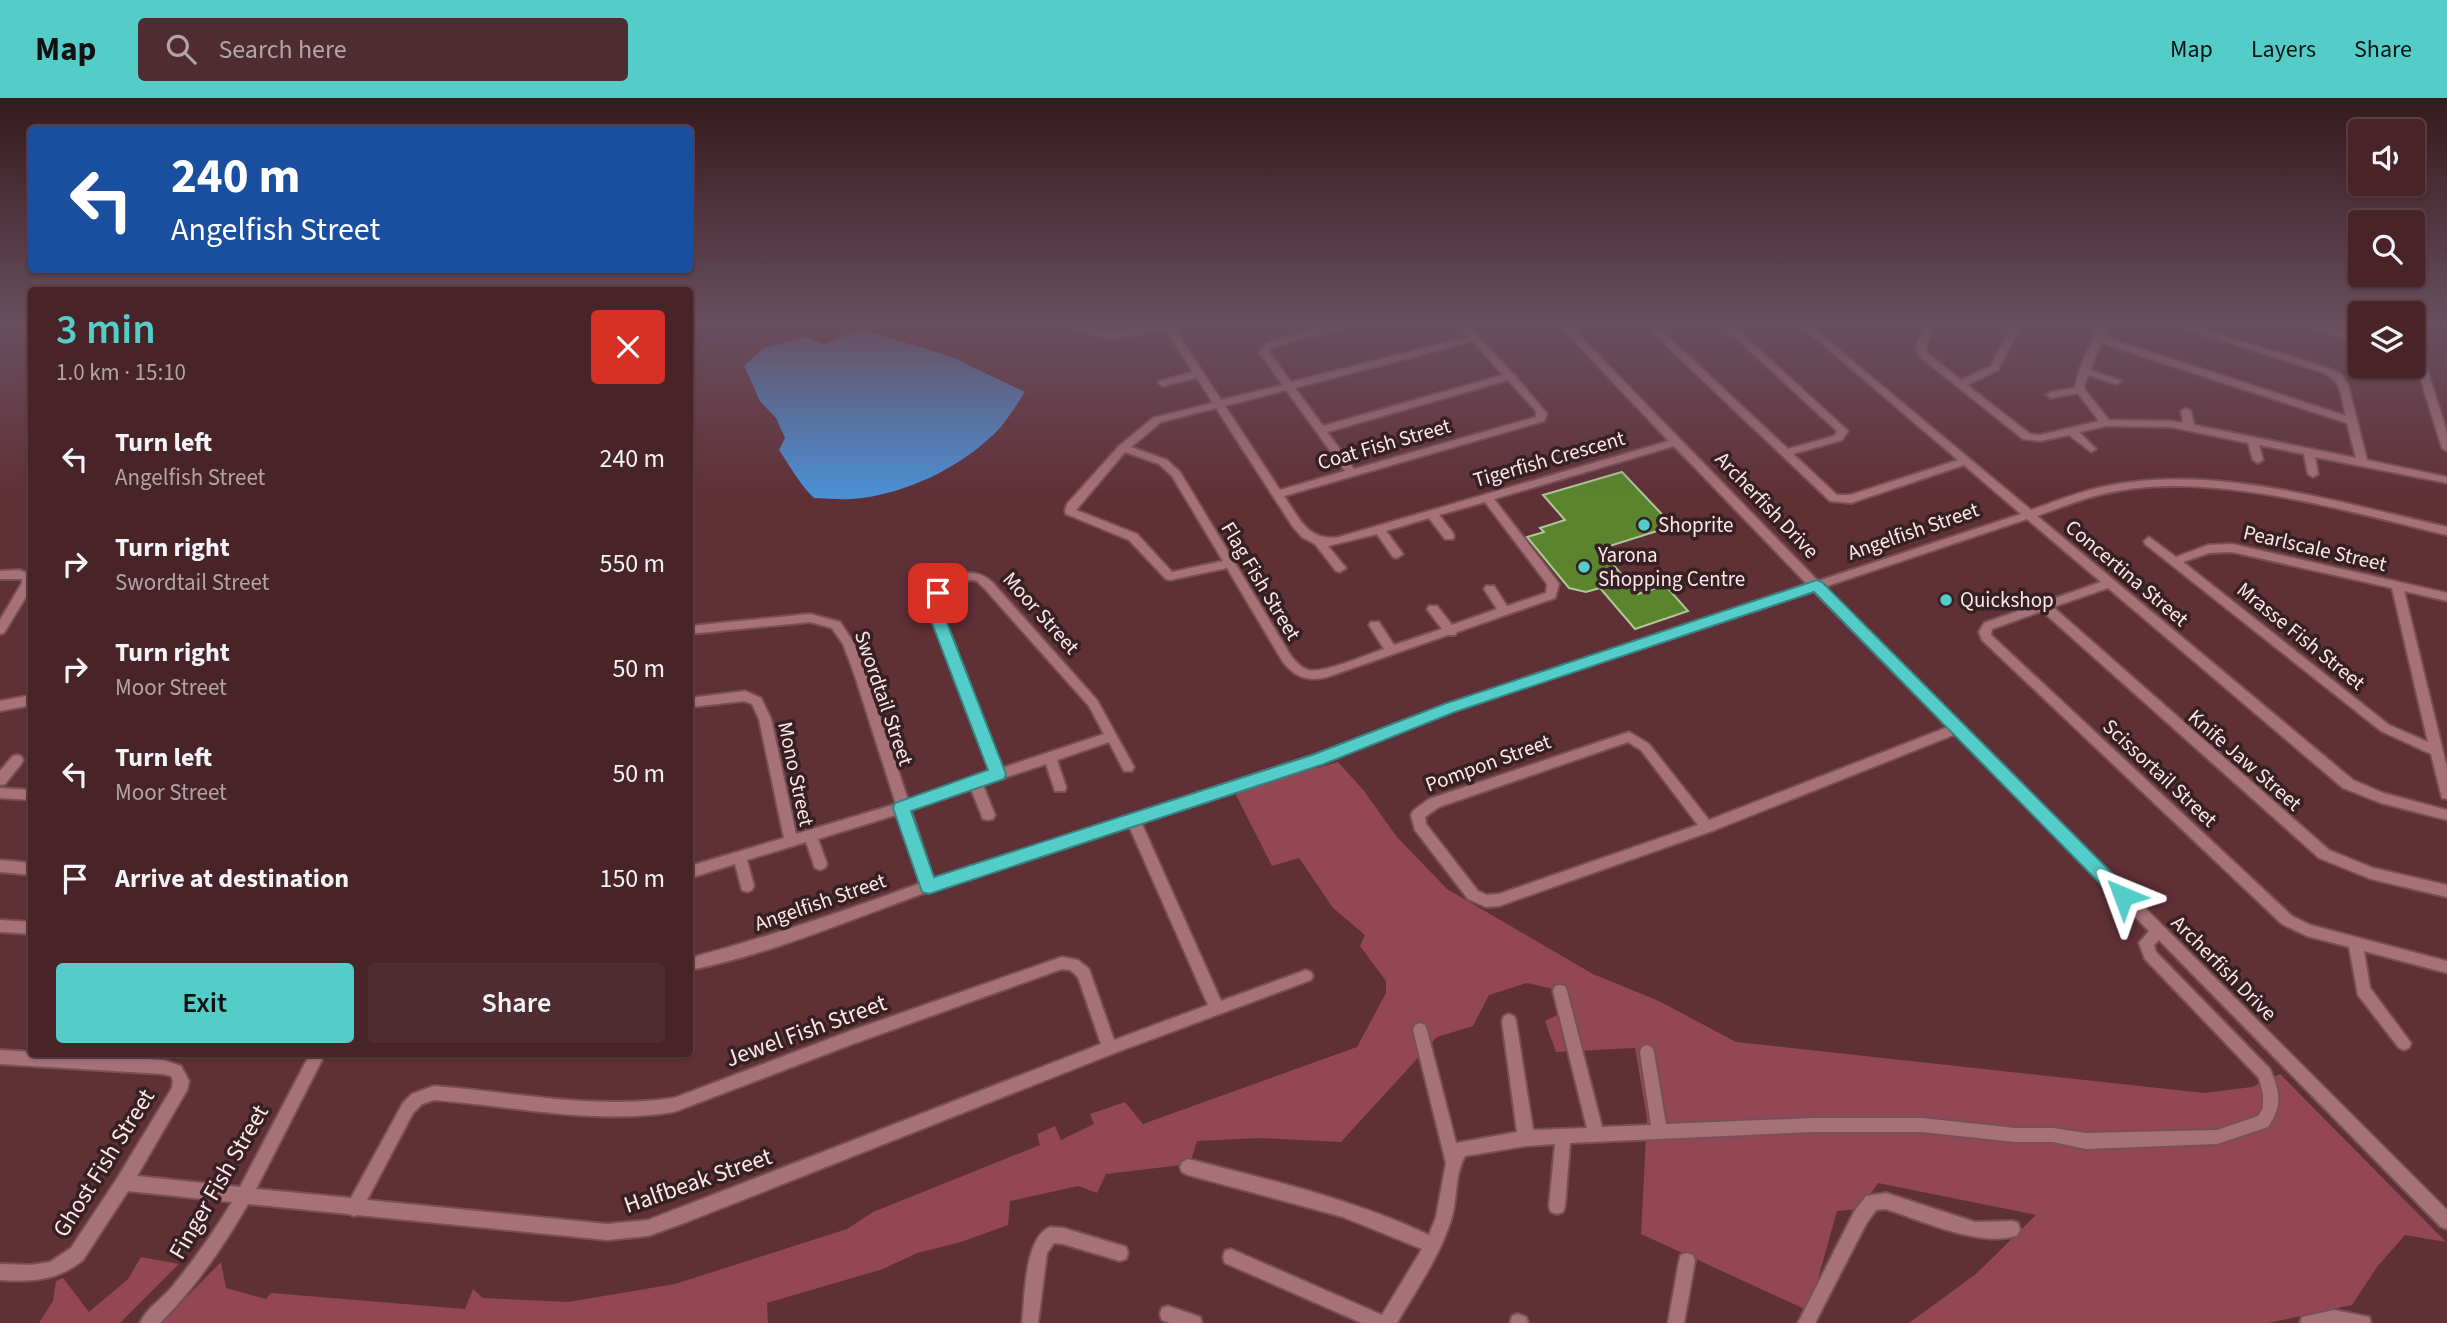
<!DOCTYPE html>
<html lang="en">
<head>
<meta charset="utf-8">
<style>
  :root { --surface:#482429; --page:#4f2c31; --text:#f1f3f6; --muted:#b1a4a8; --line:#604146; --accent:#54cdc9 }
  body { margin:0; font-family:"Source Sans 3",sans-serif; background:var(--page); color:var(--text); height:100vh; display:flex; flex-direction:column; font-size:26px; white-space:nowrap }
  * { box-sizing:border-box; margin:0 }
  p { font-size:23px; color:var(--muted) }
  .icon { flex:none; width:38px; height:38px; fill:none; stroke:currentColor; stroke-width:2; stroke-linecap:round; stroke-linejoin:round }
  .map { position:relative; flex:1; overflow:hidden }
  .details { position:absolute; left:28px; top:189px; width:665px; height:770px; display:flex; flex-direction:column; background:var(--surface); border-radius:7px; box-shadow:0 2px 5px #0004,0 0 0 2px var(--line) }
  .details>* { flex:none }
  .top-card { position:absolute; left:28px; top:28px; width:665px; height:147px; border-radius:7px; box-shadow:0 2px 5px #0004,0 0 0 2px var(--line); background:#1a4fa0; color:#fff; overflow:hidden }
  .fabs { position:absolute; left:2348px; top:21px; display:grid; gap:14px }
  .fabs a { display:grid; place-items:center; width:77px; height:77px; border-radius:7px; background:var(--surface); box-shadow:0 2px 5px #0004,0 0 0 2px var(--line); font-size:35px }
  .pin { position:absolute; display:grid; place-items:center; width:60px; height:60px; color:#fff; margin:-30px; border-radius:14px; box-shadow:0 4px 10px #0006 }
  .me { position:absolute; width:77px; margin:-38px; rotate:316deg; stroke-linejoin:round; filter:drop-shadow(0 0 5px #0008) }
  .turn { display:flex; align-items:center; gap:24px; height:147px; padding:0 28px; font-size:32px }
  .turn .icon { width:91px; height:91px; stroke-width:2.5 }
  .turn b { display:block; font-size:49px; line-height:60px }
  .round { display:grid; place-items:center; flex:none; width:74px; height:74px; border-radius:7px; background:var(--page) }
  .overview { display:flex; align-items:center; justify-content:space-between; height:119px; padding:0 28px }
  h1 { font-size:42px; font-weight:600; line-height:52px; color:var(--accent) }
  .primary-button { display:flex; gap:14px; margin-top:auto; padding:14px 28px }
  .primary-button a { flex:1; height:80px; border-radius:7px; background:var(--accent); color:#111; font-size:28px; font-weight:600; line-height:80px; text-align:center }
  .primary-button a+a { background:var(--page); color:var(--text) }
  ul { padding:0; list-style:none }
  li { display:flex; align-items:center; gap:21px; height:105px; padding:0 28px }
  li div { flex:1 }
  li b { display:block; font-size:26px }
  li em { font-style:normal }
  header { display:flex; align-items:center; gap:42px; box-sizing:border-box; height:98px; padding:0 35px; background:var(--accent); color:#111 }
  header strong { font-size:33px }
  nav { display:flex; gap:38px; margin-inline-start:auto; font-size:24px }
  .search { width:490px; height:63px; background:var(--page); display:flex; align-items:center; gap:18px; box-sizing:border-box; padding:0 24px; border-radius:7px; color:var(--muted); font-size:26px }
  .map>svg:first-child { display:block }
</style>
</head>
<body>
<header>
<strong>Map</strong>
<div class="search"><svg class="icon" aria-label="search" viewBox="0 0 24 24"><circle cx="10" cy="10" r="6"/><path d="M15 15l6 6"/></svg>Search here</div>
<nav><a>Map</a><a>Layers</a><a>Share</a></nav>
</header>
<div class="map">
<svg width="2447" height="1225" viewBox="0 0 2447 1225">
  <rect width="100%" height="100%" fill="#603037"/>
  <!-- green -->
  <path fill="#924753" d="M1338 664 1364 693 1397 739 1447 791 1593 876 1659 903 1736 944 2204 995 2252 989 2280 976 2446 1144 2405 1137 2377 1169 2352 1207 2268 1225H1909L1976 1176 2036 1117 1878 1085 1860 1111 1837 1113 1809 1213 1641 1136 1647 1020 1635 950 1556 954 1545 923 1565 913 1558 892 1527 885 1489 897 1473 928 1437 939 1341 1044 1261 1040 1197 1043 1190 1066 1106 1076 1097 1095 1078 1088 1010 1103 1008 1127 961 1144 917 1155 883 1171 767 1205 768 1225H161L221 1164 226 1190 266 1201 271 1195 465 1211 473 1191 483 1200 568 1204 675 1186 847 1131 873 1114 1040 1047 1037 1036 1055 1028 1061 1042 1094 1026 1090 1016 1125 1004 1143 1026 1357 949 1386 895V883L1360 848 1365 837 1333 810 1299 760 1272 768 1234 693Z
    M141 1159 179 1166 120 1225H39L53 1203 56 1183 63 1180 89 1214 128 1181Z"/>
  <!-- water -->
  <path fill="#4b8fd6" d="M861 231 952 259 1025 294C1017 306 1009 319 1000 330 963 369 905 397 852 401 839 402 826 400 814 400 800 387 790 368 779 352L785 340 776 320 760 303 744 268 764 250 806 239 824 246Z"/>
  <!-- building -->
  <path fill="#5a852c" stroke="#adc799" stroke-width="2" d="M1622 374 1673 428 1600 451 1638 496 1665 487 1688 513 1635 531 1600 490 1586 494 1569 490 1527 439 1544 434 1540 430 1565 422 1543 397Z"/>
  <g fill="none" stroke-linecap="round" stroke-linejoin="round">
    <!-- minor casing -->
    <g stroke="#775057" stroke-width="4">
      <path id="minor" d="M1050 225H1068L1112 235 1162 225H1184L1173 229 1221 302 1283 287 1259 254 1265 246 1274 243 1342 225H1358L1271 250 1269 254 1291 284 1468 239 1457 225H1466L1512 275 1515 276 1516 279 1547 316 1544 323 1284 398C1299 420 1308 444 1339 439L1669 343 1557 225H1567L1818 483 2021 416 1964 367 1851 405 1830 403 1643 225H1653L1788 351 1834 338 1837 333 1720 225H1730L1848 333 1842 342 1793 356 1837 397H1850L1958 362 1798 225H1828L1814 231 2031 412C2054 404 2078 394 2102 389 2213 364 2339 405 2447 429V437C2345 413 2206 370 2103 396 2081 401 2059 410 2037 418L2353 682 2383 695 2447 712V722L2381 705 2343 690 2108 490 2053 509 2329 752 2373 770 2447 787V799L2371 781 2319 760 2042 513 1992 531 1991 537 2292 818 2310 827 2447 863V875L2364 853 2370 890 2411 945 2409 950 2404 952 2399 950 2358 897 2349 849 2307 838 2282 826 1982 542 1979 534 1984 525 2101 484 2027 421 1824 489 2447 1112V1131L2441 1129 2159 842 2154 847 2156 854 2270 971C2280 995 2283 1007 2268 1029L2217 1046 2086 1051 2053 1044H2015L1922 1034H1813L1570 1045 1565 1108 1563 1114 1557 1116 1551 1114 1549 1108 1555 1046 1526 1048 1465 1058C1454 1078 1458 1101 1451 1122 1439 1160 1416 1192 1397 1225H1362L1225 1165 1223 1159 1225 1153 1231 1151 1382 1217 1422 1151 1343 1119 1188 1077 1182 1074 1180 1069 1182 1064 1188 1061C1270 1082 1352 1101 1429 1137L1436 1119 1446 1065 1413 932 1415 927 1420 925 1425 927 1427 932 1456 1045 1517 1034 1502 923 1504 918 1509 916 1514 918 1516 923 1533 1032 1587 1030 1553 893 1555 888 1560 887 1565 888 1567 893 1602 1029 1651 1027 1640 954 1642 949 1647 947 1652 949 1654 954 1666 1026 1813 1020H1922L2015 1030H2053L2086 1035 2217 1032 2258 1018 2263 1010V996L2259 980 2145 861 2139 845 2149 833 1956 636 1712 733 1499 808 1486 809 1468 801 1415 732 1411 717 1413 713 1429 701 1629 634 1649 646 1709 722 1948 629 1814 493 1453 613 1322 665 1141 724 1221 903 1306 872 1311 874 1313 878 1311 882 1112 956 684 1125 648 1138 607 1142 357 1117 354 1118 349 1116 248 1106C223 1149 196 1189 160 1225H140C146 1211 162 1201 172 1189 194 1162 214 1134 232 1104L128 1093 83 1162C58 1183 31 1184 0 1182V1166L31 1167 50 1164 71 1150 118 1079 172 990 173 983 171 978 163 976 0 966V952L163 962 181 968 189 983 187 992 137 1078 240 1089 310 956H325L256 1091 351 1100 403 1005 412 996 434 988C514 994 593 1012 674 1000L850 933 1062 859 1078 862 1089 871 1114 942 1208 907 1129 728C1062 750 994 771 927 794 849 822 771 856 690 872V860C768 839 845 813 921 785L899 716 818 741 827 766 825 770 820 772 815 770 806 744 747 762 754 788 752 792 747 794 742 792 735 766 690 780V768L784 740 759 621 752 606 744 603 690 609V600L745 593 761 600 771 621 796 736 896 706 854 575 843 546 832 530 810 524 690 536V528L810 516 840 524 854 545 866 575 908 702 991 674 927 506C936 479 972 464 993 485L1097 602 1134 669 1132 673H1124L1109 644 1057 662 1066 689 1065 693H1055L1046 666 983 687 995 717 993 721 988 722 983 721 971 691 911 712 933 781 1314 657 1445 607 1807 486 1674 348 1494 401 1557 483 1559 486 1555 500 1457 534 1455 537H1448L1327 579C1308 584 1295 579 1283 564L1227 470 1170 482 1166 481 1129 442 1066 416 1065 413 1067 406 1119 348 1153 320 1213 305 1197 280 1163 288 1158 285 1160 283 1193 274 1165 231 1112 241ZM1473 243 1503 277 1323 328 1295 290ZM1508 282 1536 313V319L1354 371 1327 334ZM1286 292 1345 373 1280 392 1225 308ZM1216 310 1293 429 1302 439 1315 446 1336 473 1340 474 1346 470 1328 448 1377 436 1393 459 1397 460 1403 456 1386 433 1429 420 1445 441H1453L1454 438 1453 435 1439 417 1485 404 1547 486 1546 495 1507 508 1494 488H1486L1484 491 1497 511 1452 527 1437 508H1429L1427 511 1442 531 1394 547 1379 524H1371L1369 527 1384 551C1368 556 1323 576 1308 572 1301 570 1296 564 1291 558L1180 374 1167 362 1131 349 1161 324ZM1125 354 1159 366 1172 378 1223 463 1172 474 1137 436 1076 412ZM972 482 977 483 985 491 1089 608 1104 636 1002 670 939 506C944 492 957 484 972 482ZM1628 644 1641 652 1698 727 1499 796 1487 797 1478 793 1426 726 1425 719 1439 709ZM1062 871 1070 872 1078 879 1101 946 648 1122 607 1126 367 1102 413 1015 422 1006 434 1002C515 1008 593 1027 674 1014L850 947Z
        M1927 225H1936L1926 248 1927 255 1961 282 1991 268 2013 225H2022L1998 272 1967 287 2030 336 2040 337 2099 323 2078 295 2051 300 2046 297 2051 294 2075 290 2079 273 2100 225H2109L2104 239 2346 318C2340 296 2343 284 2322 274L2166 225H2181L2328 270 2341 276 2348 287 2367 362 2447 379V385L2315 359 2318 376 2313 379 2308 376 2304 356 2259 347 2263 362 2258 365 2253 362 2248 345 2171 329 2106 328 2079 334 2096 351 2091 354 2069 337 2040 343 2023 341 1919 258 1916 248ZM2101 245 2347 325 2356 360 2194 327 2191 313 2186 310 2181 313 2183 325 2171 323 2109 322 2085 292 2084 287 2088 277 2116 286 2121 283 2090 272Z
        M2299 225H2314L2361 240V246Z
        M2413 258 2426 268 2447 334V353L2442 350 2417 269 2413 266Z
        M2149 439 2176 459 2208 447 2232 446 2447 495V503L2404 493 2447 670V701L2442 700 2431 656 2381 633 2145 446 2144 443ZM2232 454 2392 490 2428 644 2389 627 2183 464 2209 455Z
        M19 472 31 476 32 489 4 535 0 536V522L22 485V481H0V473Z
        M32 597V607L0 613V603Z
        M17 657 21 658 23 662 21 666 5 686 0 687V673L13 658Z
        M0 690 32 692V702L0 700Z
        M0 762 32 765V777L0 774Z
        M0 822 32 824V836L0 834Z
        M1886 1095 1975 1124 2012 1123 2018 1125 2020 1131 2018 1137C1983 1151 1920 1122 1886 1111L1876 1112 1866 1126 1815 1225H1798L1854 1114 1866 1098Z
        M1050 1129 1063 1130 1120 1147 1126 1149 1128 1155 1126 1161 1120 1163 1063 1146 1054 1145 1047 1155 1038 1225H1022C1025 1200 1024 1140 1050 1129Z
        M1687 1155 1693 1157 1695 1163 1684 1225H1668L1679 1163 1681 1157Z
        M1168 1208 1200 1219 1202 1225H1170L1162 1222 1160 1216 1162 1210Z
        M2334 1212 2369 1219 2371 1225H2300L2302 1219Z
        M1518 1216 1526 1219 1528 1225H1510L1512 1218Z"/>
    </g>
    <!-- minor -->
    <use href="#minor" fill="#a77178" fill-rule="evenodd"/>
  </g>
  <!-- sky -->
  <linearGradient id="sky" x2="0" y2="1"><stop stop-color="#351a1e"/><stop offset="0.57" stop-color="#694e5e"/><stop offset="1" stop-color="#694e5e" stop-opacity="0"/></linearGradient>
  <rect width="2447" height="397" fill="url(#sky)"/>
  <!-- route -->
  <path fill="#54cdc9" stroke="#378583" stroke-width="2" d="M1817 482 1822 484 2130 793 2132 798 2130 803 2123 806 2117 803 1814 494 1455 614 1324 666 929 796 922 794 920 788 893 710 895 705 988 672 927 512 926 502 933 491 938 489 945 495 941 502 942 512 1006 676 1004 681 911 713 934 779 1312 657 1444 606Z"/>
  <!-- markers -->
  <g fill="#54cdc9" stroke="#362023" stroke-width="2.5">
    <circle cx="1644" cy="427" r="7"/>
    <circle cx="1584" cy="469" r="7"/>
    <circle cx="1946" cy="502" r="7"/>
  </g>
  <g text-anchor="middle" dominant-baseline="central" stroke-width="7" stroke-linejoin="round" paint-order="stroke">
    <!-- street labels -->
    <g font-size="21" fill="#fee5e7" stroke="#362023">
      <text transform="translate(1384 346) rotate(-16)">Coat Fish Street</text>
      <text transform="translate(1549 361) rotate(-16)">Tigerfish Crescent</text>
      <text transform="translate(1767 407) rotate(46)">Archerfish Drive</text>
      <text transform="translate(1913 433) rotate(-19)">Angelfish Street</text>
      <text transform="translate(2315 450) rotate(13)">Pearlscale Street</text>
      <text transform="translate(2127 475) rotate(40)">Concertina Street</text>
      <text transform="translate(1261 483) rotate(59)">Flag Fish Street</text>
      <text transform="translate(1041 515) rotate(48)">Moor Street</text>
      <text transform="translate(2301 538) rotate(39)">Mrasse Fish Street</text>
      <text transform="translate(884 600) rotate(71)">Swordtail Street</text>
      <text transform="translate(2245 662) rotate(41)">Knife Jaw Street</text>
      <text transform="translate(1488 665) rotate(-20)">Pompon Street</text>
      <text transform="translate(2160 675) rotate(43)">Scissortail Street</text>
      <text transform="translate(796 676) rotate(78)">Mono Street</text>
      <text transform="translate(820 804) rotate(-19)">Angelfish Street</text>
      <text transform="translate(2224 870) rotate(45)">Archerfish Drive</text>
    </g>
    <!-- poi labels -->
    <g font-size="21" fill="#fee5e7" stroke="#362023" text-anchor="start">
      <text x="1658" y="427">Shoprite</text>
      <text x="1598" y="457">Yarona<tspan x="1598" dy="24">Shopping Centre</tspan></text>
      <text x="1960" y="502">Quickshop</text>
    </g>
    <!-- near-street labels -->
    <g font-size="24" fill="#fee5e7" stroke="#362023">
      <text transform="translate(806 933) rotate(-20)">Jewel Fish Street</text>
      <text transform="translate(104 1065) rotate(-58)">Ghost Fish Street</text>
      <text transform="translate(698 1083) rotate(-19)">Halfbeak Street</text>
      <text transform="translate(219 1084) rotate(-60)">Finger Fish Street</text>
    </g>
  </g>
</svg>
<div class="fabs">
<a><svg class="icon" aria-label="sound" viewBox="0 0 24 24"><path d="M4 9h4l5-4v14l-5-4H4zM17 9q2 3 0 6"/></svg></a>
<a><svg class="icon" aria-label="search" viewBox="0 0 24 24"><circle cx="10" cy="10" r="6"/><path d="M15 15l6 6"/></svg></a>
<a><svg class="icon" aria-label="layers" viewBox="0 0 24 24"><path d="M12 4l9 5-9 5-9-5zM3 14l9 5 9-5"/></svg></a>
</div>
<div class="pin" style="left:938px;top:495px;background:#d93025"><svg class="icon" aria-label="arrive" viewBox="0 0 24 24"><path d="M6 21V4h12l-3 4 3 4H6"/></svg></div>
<svg class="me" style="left:2123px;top:798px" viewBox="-20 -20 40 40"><path d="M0-17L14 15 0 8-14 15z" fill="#54cdc9" stroke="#fff" stroke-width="4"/></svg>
<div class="top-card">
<div class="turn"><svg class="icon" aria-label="left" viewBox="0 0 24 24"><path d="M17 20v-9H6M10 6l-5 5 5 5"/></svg><div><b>240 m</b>Angelfish Street</div></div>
</div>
<section class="details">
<div class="overview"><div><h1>3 min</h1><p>1.0 km · 15:10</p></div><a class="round" style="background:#d93025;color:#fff"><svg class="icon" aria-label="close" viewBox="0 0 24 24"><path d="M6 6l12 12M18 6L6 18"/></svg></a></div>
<ul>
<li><svg class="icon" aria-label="left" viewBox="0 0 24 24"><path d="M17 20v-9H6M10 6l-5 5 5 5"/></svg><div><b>Turn left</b><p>Angelfish Street</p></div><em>240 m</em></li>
<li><svg class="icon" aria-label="right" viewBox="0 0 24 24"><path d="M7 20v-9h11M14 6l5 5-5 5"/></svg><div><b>Turn right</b><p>Swordtail Street</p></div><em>550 m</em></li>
<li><svg class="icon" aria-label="right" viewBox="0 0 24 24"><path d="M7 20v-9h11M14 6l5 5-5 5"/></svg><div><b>Turn right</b><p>Moor Street</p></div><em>50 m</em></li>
<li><svg class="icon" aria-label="left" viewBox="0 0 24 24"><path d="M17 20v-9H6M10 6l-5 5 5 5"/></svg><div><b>Turn left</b><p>Moor Street</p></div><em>50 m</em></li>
<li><svg class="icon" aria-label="arrive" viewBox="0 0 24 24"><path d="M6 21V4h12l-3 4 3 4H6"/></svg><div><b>Arrive at destination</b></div><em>150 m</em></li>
</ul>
<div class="primary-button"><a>Exit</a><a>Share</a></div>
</section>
</div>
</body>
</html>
